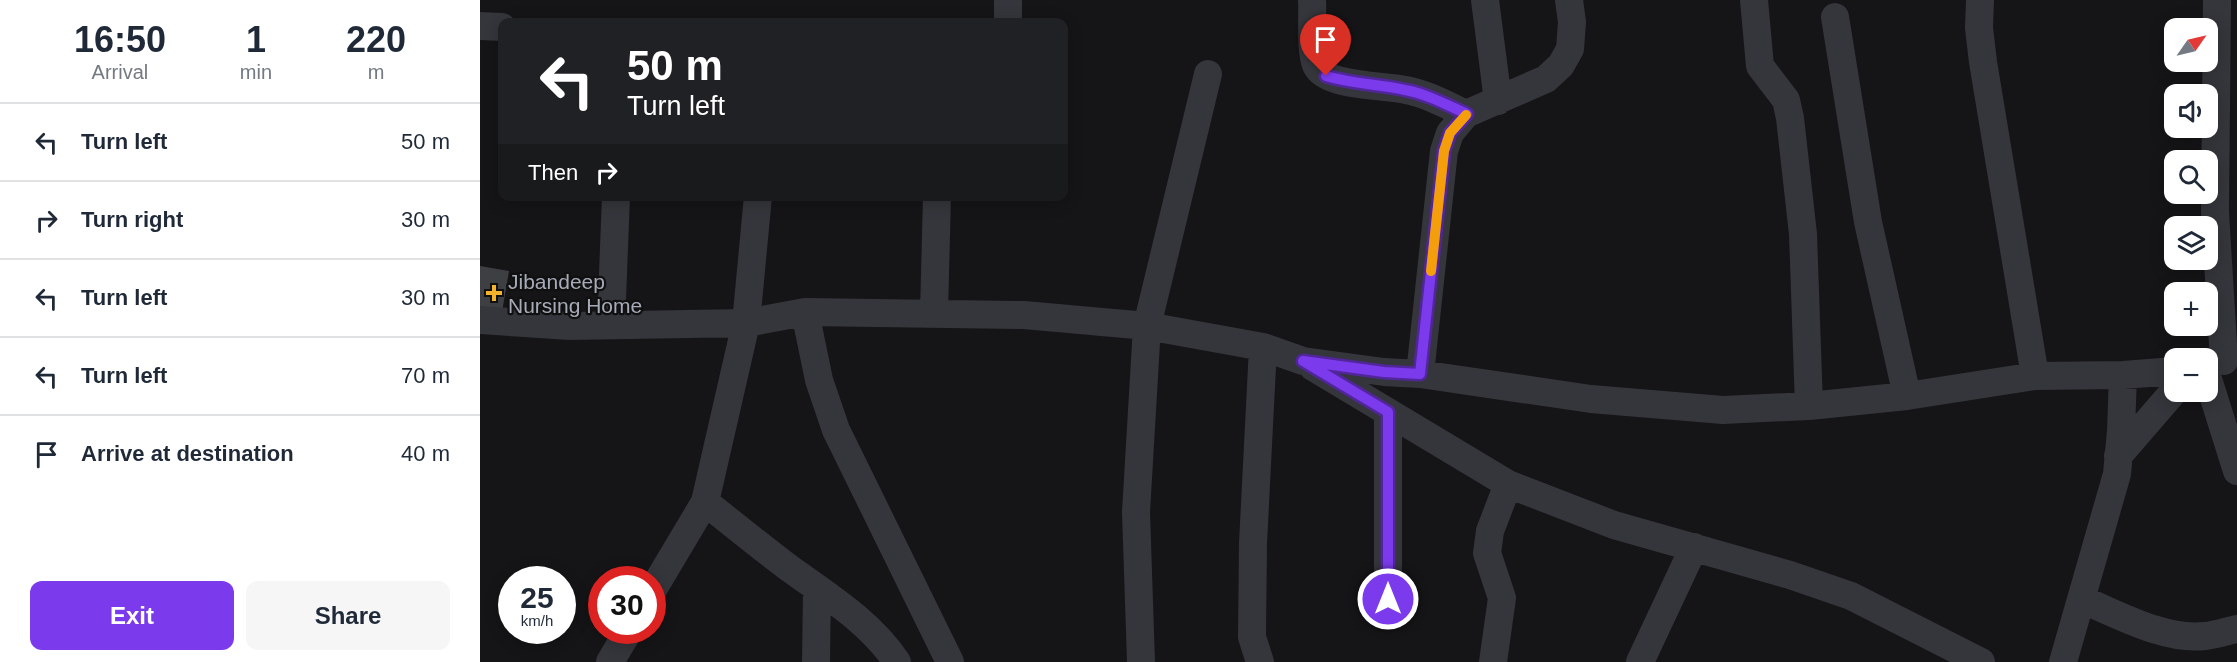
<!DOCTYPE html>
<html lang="en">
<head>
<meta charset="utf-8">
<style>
  :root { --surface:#fff; --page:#f6f6f7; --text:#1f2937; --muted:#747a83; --line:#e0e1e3; --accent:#7c3aed }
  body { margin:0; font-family:Arial,sans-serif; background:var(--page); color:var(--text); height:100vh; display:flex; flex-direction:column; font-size:22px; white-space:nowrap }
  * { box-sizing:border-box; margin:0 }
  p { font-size:20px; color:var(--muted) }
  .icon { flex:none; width:33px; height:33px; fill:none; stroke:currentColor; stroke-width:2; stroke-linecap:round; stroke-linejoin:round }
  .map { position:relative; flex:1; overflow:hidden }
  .details { display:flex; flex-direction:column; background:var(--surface); width:480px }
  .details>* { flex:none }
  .hud { position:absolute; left:18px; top:18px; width:570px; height:183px; border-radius:12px; box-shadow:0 3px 15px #0003; background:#202124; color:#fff; overflow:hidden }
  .needle { width:39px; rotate:56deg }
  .fabs { position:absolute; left:1684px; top:18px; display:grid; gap:12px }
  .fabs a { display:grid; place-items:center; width:54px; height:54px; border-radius:12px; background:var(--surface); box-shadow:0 3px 15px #0003; font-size:30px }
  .speed { position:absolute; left:18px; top:566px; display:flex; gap:12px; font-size:30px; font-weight:700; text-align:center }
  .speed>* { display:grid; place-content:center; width:78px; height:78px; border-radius:50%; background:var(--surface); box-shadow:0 3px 15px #0003; line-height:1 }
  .speed small { font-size:15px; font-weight:400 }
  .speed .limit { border:9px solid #d22; background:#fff; color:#111 }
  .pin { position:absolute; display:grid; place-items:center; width:51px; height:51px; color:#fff; margin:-62px -26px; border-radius:50% 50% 50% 0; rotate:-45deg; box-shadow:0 0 6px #0007 }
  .pin .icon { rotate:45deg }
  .me { position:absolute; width:66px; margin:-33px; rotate:0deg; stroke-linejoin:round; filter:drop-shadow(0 0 4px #0008) }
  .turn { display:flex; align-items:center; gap:21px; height:126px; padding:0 30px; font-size:27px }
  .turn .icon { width:78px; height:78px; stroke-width:2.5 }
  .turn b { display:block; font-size:42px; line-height:51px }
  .then { display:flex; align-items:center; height:57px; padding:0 30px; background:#0003; gap:12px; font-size:22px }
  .eta { display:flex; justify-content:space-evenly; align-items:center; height:102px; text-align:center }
  .eta b { font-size:36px; font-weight:700; line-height:42px }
  .button { display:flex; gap:12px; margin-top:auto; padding:12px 30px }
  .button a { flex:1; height:69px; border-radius:12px; background:var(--accent); color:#fff; font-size:24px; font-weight:700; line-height:69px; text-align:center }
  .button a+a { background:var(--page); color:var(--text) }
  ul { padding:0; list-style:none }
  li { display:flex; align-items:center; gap:18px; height:78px; padding:0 30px; border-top:2px solid var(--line) }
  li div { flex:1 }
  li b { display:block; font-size:22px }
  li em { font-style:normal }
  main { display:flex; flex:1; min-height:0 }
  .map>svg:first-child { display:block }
</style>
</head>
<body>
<main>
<section class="details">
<div class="eta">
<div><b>16:50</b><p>Arrival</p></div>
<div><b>1</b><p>min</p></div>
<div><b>220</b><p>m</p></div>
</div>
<ul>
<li><svg class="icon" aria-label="left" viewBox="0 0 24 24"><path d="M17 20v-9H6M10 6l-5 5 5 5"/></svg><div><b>Turn left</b></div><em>50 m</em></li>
<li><svg class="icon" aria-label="right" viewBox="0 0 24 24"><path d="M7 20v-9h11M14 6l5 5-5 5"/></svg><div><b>Turn right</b></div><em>30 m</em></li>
<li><svg class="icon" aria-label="left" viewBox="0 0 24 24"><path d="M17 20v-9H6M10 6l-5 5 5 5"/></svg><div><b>Turn left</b></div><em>30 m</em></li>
<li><svg class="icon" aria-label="left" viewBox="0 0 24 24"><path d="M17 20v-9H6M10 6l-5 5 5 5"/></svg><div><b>Turn left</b></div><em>70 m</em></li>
<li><svg class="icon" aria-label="arrive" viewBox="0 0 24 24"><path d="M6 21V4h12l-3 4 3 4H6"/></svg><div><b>Arrive at destination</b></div><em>40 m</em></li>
</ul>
<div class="button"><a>Exit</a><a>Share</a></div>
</section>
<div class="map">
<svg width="1757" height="662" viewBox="0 0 1757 662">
  <rect width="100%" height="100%" fill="#151416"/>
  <!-- building -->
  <path fill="#3e3f43" d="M0 266 29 271 22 312 0 309Z"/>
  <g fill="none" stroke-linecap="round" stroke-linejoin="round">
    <!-- minor -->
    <path stroke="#35363b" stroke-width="28" d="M832 0C833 18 830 48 836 65 845 87 905 85 926 90 947 94 967 105 986 114
      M1005 0 1018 101
      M1274 0 1280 66 1306 100 1310 118 1323 234 1329 406
      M1500 0 1499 28 1503 62 1555 376
      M1737 0 1735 212 1744 361
      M1355 17 1388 222 1427 396
      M528 22V0
      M0 26 22 27
      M325 312 339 380 356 430 470 662
      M454 313 457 196
      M0 320 90 326 266 323 325 312 544 315 667 326 783 347 823 361 904 372 940 374 1111 399 1243 410 1329 406 1427 396 1555 376 1643 375 1695 371
      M131 325 136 196
      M833 367 1028 484 1134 525 1310 575 1371 596 1501 662
      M940 374 964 151 970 133 986 114 1066 79 1081 65 1090 49 1092 22 1089 0
      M1728 379 1757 471
      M908 412V599
      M1638 456 1695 390
      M225 502C253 524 281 547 309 568 348 596 390 622 417 662
      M172 591 225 502 266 323 278 196
      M1601 599C1637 614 1685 641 1725 636 1736 635 1747 631 1757 629
      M130 662 149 630
      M336 662 337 588
      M661 662 656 512 667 326 728 74
      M780 662 772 637 773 543 783 347
      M1013 662 1022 598 1007 553 1010 531 1028 484
      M1160 662 1214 547
      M1583 662 1637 474 1641 431 1643 375"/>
  </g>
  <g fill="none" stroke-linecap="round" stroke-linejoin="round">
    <!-- route casing -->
    <g stroke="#51269a" stroke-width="15">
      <path id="route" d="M846 76C872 84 898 84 925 90 947 94 967 105 987 114L970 133 964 151 940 374 904 372 823 361 908 412V599"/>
    </g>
    <!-- route -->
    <use href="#route" stroke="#7c3aed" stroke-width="10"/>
    <!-- slow -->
    <path stroke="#f59e0b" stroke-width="10" d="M951 271 964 151 970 133 986 115"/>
  </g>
  <!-- markers -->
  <path fill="#f5b32d" stroke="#101011" stroke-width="2" d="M11 284h6v6h6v6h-6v6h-6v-6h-6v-6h6z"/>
  <g text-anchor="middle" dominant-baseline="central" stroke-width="4.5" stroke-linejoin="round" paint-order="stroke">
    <!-- poi labels -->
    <g font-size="21" fill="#a6abb7" stroke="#101011" text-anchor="start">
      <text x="28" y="281">Jibandeep<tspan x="28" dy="24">Nursing Home</tspan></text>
    </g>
  </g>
</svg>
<div class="fabs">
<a><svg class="needle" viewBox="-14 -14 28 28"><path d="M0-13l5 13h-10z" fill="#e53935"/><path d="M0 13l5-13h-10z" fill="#747a83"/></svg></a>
<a><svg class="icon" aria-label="sound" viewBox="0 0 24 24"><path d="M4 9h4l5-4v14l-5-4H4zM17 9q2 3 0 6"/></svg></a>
<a><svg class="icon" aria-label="search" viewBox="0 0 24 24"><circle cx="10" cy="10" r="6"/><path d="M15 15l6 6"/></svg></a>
<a><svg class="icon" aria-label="layers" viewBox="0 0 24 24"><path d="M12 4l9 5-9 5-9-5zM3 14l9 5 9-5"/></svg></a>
<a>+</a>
<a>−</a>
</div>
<div class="speed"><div>25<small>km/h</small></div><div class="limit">30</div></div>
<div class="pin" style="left:846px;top:76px;background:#d93025"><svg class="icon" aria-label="arrive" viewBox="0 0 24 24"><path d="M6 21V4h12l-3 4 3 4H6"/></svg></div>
<svg class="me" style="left:908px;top:599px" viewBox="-20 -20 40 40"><circle r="17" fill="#7c3aed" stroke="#fff" stroke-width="3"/><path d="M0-11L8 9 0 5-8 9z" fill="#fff"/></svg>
<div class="hud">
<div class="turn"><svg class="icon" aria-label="left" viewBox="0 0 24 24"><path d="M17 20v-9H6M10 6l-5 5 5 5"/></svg><div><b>50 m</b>Turn left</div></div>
<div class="then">Then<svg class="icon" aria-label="right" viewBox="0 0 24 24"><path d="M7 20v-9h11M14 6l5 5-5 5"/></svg></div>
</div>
</div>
</main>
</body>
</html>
